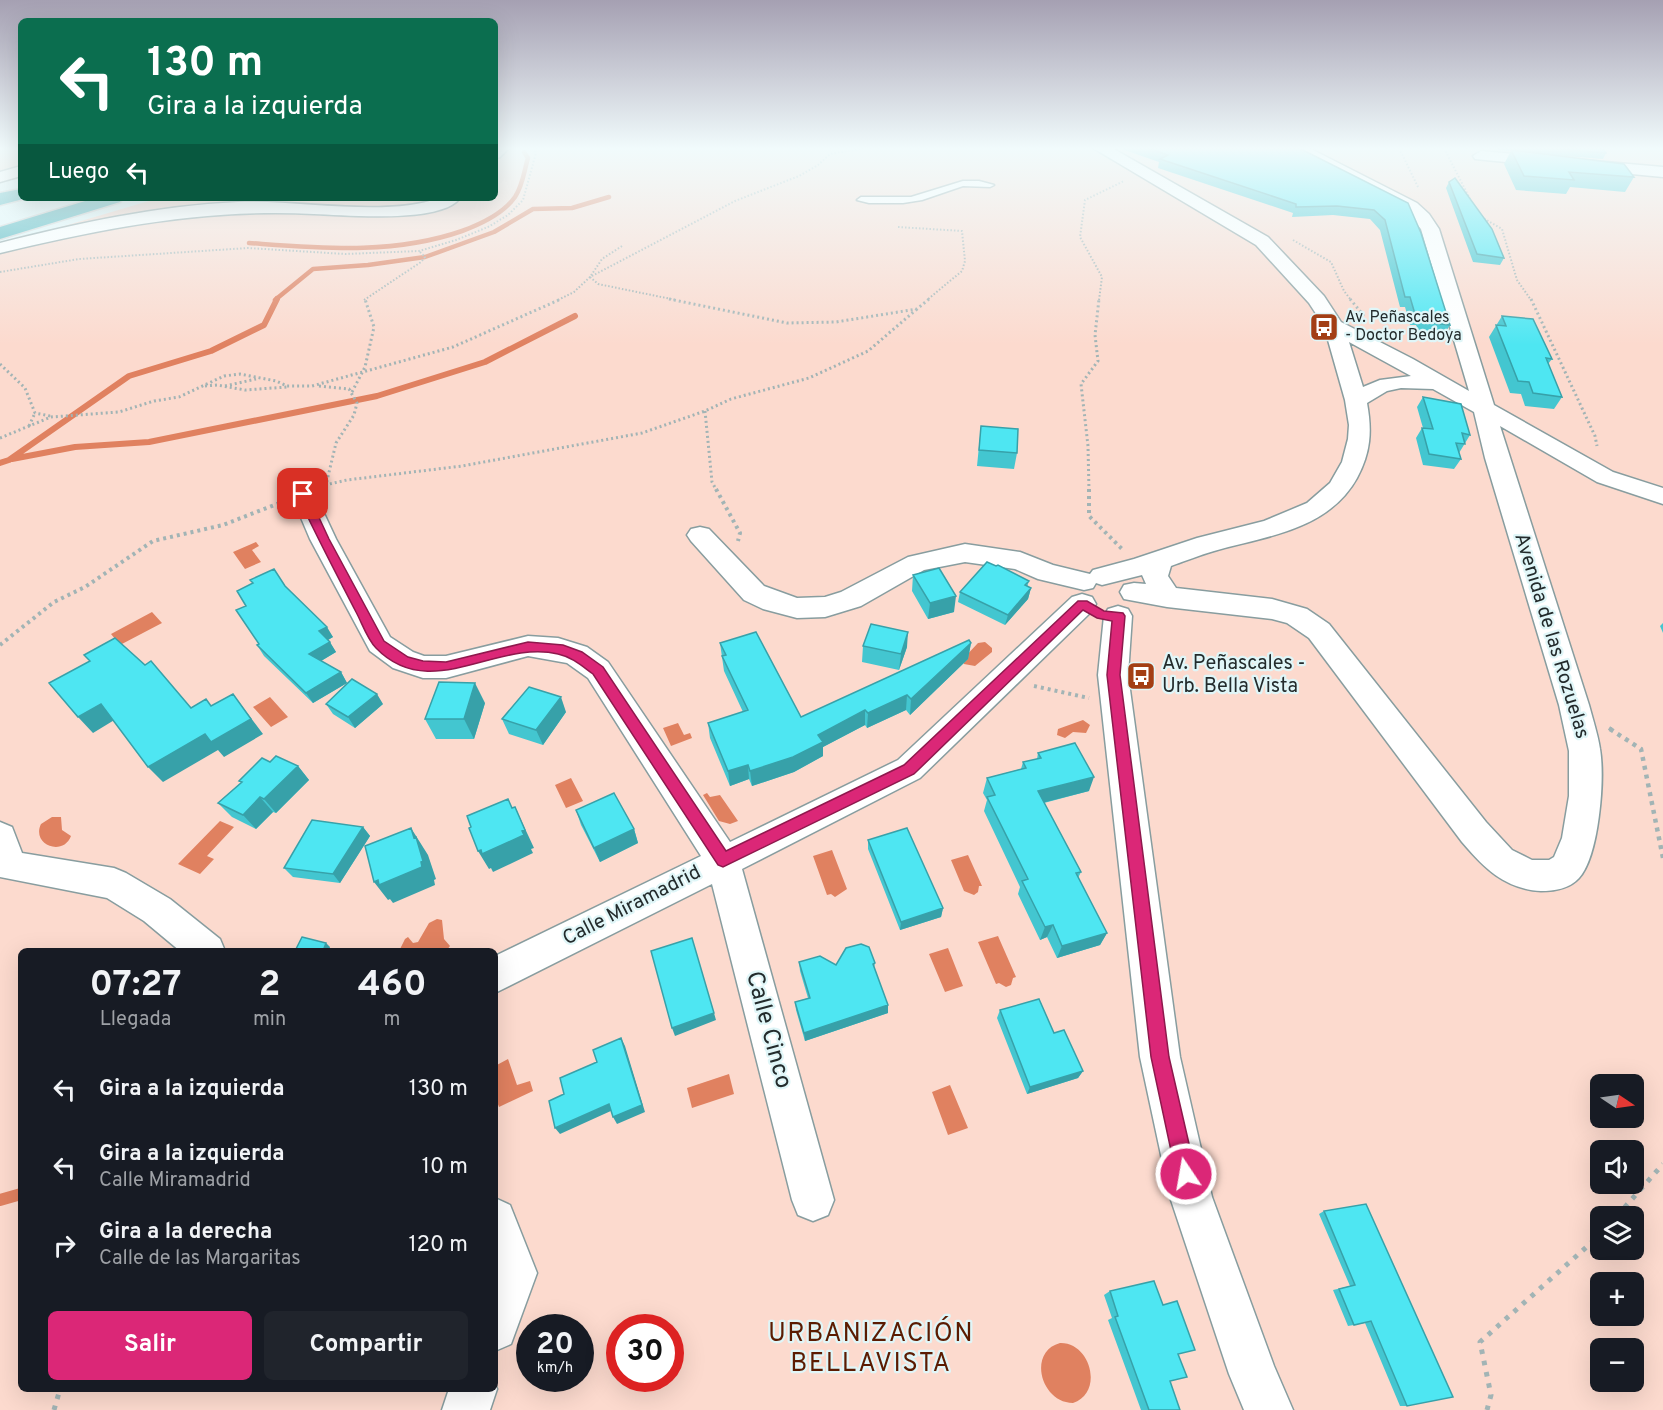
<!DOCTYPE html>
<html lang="es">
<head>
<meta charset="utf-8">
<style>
  :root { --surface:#171b24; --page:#20242c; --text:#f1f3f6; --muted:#9ea1a6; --accent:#db2777 }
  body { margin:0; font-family:Overpass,sans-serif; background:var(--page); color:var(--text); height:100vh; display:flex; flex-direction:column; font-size:22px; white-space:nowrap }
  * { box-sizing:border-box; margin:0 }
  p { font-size:20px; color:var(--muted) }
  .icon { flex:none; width:33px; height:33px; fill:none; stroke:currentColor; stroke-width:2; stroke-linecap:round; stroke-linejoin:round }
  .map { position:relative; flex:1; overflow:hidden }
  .panel { position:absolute; left:18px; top:948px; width:480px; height:444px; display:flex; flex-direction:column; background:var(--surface); border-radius:9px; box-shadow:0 6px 24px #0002 }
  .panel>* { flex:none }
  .guide { position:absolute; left:18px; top:18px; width:480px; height:183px; border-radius:9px; box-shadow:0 6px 24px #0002; background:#0b6e4f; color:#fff; overflow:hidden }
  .needle { width:39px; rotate:103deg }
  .fabs { position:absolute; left:1590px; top:1074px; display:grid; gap:12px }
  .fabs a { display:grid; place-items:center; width:54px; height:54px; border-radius:9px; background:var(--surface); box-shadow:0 6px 24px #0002; font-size:30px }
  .speed { position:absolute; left:516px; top:1314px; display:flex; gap:12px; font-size:30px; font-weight:700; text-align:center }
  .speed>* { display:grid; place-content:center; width:78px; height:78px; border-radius:50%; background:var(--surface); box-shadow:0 6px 24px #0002; line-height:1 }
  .speed small { font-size:15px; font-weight:400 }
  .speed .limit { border:9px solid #d22; background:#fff; color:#111 }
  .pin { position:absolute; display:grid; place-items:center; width:51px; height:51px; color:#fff; margin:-26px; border-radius:12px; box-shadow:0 3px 9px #0006 }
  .me { position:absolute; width:66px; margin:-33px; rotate:348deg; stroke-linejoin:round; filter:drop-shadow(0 0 4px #0008) }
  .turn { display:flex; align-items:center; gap:21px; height:126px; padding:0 30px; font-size:27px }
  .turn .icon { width:78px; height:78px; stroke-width:2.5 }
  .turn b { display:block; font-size:42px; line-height:51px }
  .then { display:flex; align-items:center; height:57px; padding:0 30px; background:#0003; gap:12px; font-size:22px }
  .eta { display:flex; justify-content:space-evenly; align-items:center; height:102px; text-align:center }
  .eta b { font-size:36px; font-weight:700; line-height:42px }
  .action { display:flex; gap:12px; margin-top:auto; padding:12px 30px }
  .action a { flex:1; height:69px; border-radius:9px; background:var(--accent); color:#fff; font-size:24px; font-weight:700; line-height:69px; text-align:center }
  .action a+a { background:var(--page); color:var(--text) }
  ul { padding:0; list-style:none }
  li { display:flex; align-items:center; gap:18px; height:78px; padding:0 30px }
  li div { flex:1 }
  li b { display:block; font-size:22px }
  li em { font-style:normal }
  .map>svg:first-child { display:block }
</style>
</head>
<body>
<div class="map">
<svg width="1663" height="1410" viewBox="0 0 1663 1410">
  <rect width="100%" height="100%" fill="#e0f6f8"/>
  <!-- green -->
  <path fill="#fcdace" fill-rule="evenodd" d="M0 148H21V167L0 173Z
    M495 148H1663V1410H0V245L159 198H495ZM21 951H495V1389H21ZM1600 1084H1634V1118H1600ZM1600 1150H1634V1184H1600ZM1600 1216H1634V1250H1600ZM1600 1282H1634V1316H1600ZM530 1328H580V1378H530ZM620 1328H670V1378H620ZM1600 1348H1634V1382H1600Z"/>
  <!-- water -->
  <path fill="#e08160" d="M256 542 259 546 252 550 261 562 245 569 233 552Z
    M152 612 162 623 120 645 111 634Z
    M985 642 992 648V652L975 666 964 664 962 660 978 643Z
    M270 697 288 717 271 727 253 707Z
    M1083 720 1090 725 1086 733 1073 732 1065 738 1057 735 1058 729Z
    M678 723 684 735 690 733 692 738 671 746 663 728Z
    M571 778 583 801 566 808 555 785Z
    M707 793 710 797 720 795 738 821 730 824 719 821 703 795Z
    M52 817H61L62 830 71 836C63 857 31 845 41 824Z
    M220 821 234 827 207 856 214 859 200 874 178 864Z
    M832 850 847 889 835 897 831 894 827 895 813 856Z
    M968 855 982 886H979L978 892 974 895 964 891 951 860Z
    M437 919 442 920 444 939 450 946 447 950 399 951 405 939 408 937 413 943 418 942 429 923Z
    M998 936 1016 977 1013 978 1011 985 1006 987 999 983 996 984 978 942Z
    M948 948 963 986 945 992 929 954Z
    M508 1059 517 1085 530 1081 533 1091 499 1107 495 1096V1066Z
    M729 1074 734 1094 692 1108 687 1088Z
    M950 1085 968 1128 948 1135 932 1092Z
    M1060 1343C1091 1342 1104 1393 1073 1403 1041 1403 1027 1352 1060 1343Z"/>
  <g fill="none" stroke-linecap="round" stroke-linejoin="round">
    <!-- stream-far2 -->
    <path stroke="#e08160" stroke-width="4.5" d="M249 243C321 248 393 255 462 231 481 224 503 214 515 197 523 185 524 171 528 158L524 152
      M275 300 313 269 368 265 425 257 494 232 533 209 572 208 609 197"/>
    <!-- stream-far1 -->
    <path stroke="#e08160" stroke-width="6" d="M12 459 75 447 149 442 377 396 485 362 575 316
      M0 463 9 460 129 376 211 351 264 325 277 299"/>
    <!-- stream -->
    <path stroke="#e08160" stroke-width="12" d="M0 1200 21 1194"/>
    <!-- service casing -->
    <g stroke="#889d9f" stroke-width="3">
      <path id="service" d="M963 181H979L994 185 990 187 963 186 922 200 903 203H869L857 200 861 197H911Z"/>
    </g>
    <!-- minor casing -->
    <g stroke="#889d9f" stroke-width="3">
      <path id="minor" d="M495 148H509L500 157 495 159Z
        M1093 148H1112L1268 237 1324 296 1341 322 1413 359 1469 391 1421 229 1405 211 1289 148H1309L1417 203 1429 214 1439 229 1494 405 1613 472 1663 488V504L1597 482 1500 426 1589 705C1593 720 1598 735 1600 749 1605 779 1599 856 1579 878 1569 889 1554 891 1541 891 1505 889 1484 868 1462 842L1309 638 1287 623 1272 619 1167 607 1124 599 1120 592 1124 585 1134 583 1146 584 1142 575 1102 585 1096 583 1093 588 1084 590 1038 579 1015 569 965 562 924 570 861 606 825 617 797 618 763 609 744 600 691 541 687 535 691 529 700 527 709 529 764 586 797 598 825 597 841 592 908 557 965 544 1020 552 1053 565 1090 574 1093 570 1134 559 1197 538 1264 521 1307 503 1330 483 1342 462 1348 439 1349 425 1345 400 1324 326 1309 303 1256 245ZM1349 342 1411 376 1380 380 1363 387ZM1401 388 1433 389 1474 412 1485 458 1559 705 1569 751V796L1562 838 1554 857 1549 860H1532L1512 850 1486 822 1329 624 1307 609 1272 599 1176 588 1168 576 1171 566C1185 561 1200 555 1214 551 1267 536 1328 530 1357 478 1371 452 1372 431 1367 403L1387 391Z
        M1481 151 1663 167V177L1475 159 1473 156Z
        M21 166V176L0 182V172Z
        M438 198H460C441 224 345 215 314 214 207 208 104 228 0 253V243C78 223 157 206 238 202 293 199 390 218 438 198Z
        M303 486 312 489 315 494 336 539 390 637 413 652 424 656H446L528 636 558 638 587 647 608 662 730 842 898 760 1072 597 1082 594 1092 597 1096 604 1092 611 920 778 742 869 834 1200 828 1215 813 1221 798 1215 792 1200 712 884 495 993V956L701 856 588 678 567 663 528 656 446 678H423L393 668 370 651 310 539 291 494 294 489Z
        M1118 606 1128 609 1132 616 1128 675 1180 1057 1212 1197 1274 1366 1293 1410H1244L1229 1374 1170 1197 1140 1057 1098 675 1104 616 1108 609Z
        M0 822 12 827 22 853 114 868 126 873 170 899 220 939 225 951H180L144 921 107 898 0 877Z
        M495 1198 510 1205 537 1273 511 1344 495 1351Z
        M495 1384 497 1389 490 1410H442L449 1389H495Z"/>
    </g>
    <!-- motorway casing -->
    <g stroke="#d3d5d5" stroke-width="3">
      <path id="motorway" d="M21 189V198H27L0 205V193Z
        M95 198H123L120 202 0 239V227Z"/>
    </g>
    <!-- path-far4 -->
    <path stroke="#a2b4b5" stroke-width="2" stroke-dasharray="1.5 2" stroke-linecap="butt" d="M1399 148 1418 187
      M1444 148 1471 201
      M1481 217 1502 229 1517 280 1531 300
      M898 227 962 231 965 261 962 271 927 300
      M1293 240 1331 262 1344 291 1351 300
      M622 246 602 259 590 277 598 284 676 300
      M0 272 79 259 248 248 345 254 419 251 456 240 488 227 508 215 523 200 536 153 534 148
      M364 300 421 262 425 257 419 251
      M558 300 574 292 590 277 735 201 799 176 818 165 830 154 864 148
      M1099 300 1102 277 1080 237 1085 200 1124 181"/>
    <!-- path-far3 -->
    <path stroke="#a2b4b5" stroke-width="3" stroke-dasharray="2 3" stroke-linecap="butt" d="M669 299 787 323 836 322 917 309 929 299
      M1350 299 1365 317
      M1531 299 1595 436 1597 446
      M0 364 25 388 35 413 50 416
      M205 386 217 385 245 390 287 387
      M225 386 256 379
      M319 386 349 389 357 403 354 415 336 443 326 485
      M352 392 365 367 374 327 365 299
      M705 411 712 482 717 491
      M29 426 35 413
      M0 438 51 417 119 412 154 401 179 397 224 376 240 374 276 381 287 386H312L453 347 561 299
      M325 485 347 480 462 466 642 433 705 411 731 399 809 378 868 351 917 309
      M1089 491 1088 446 1081 384 1098 361 1095 335 1099 299"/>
    <!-- path-far2 -->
    <path stroke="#a2b4b5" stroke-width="4" stroke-dasharray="3 4" stroke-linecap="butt" d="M716 489 740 533 738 541
      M1089 489V516L1122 549
      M0 645 54 602 85 587 153 541 223 525 282 502
      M1034 686 1089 698
      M1609 728 1612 730"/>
    <!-- path-far1 -->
    <path stroke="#a2b4b5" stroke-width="4.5" stroke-dasharray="4 5" stroke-linecap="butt" d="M1610 729 1641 749 1663 858"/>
    <!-- path -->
    <path stroke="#a2b4b5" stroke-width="5" stroke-dasharray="4.5 7" stroke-linecap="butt" d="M1617 1216 1663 1164
      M54 1410 60 1389
      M1487 1410 1491 1395 1480 1342 1600 1235"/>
    <!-- service -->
    <use href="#service" fill="#fff" fill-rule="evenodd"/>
    <!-- minor -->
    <use href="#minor" fill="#fff" fill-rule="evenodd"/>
    <!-- motorway -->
    <use href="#motorway" fill="#40afb8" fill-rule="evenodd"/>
  </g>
  <!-- wall -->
  <path fill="#43c6d0" d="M1119 148H1299L1408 203 1450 325 1444 335 1419 333 1416 325H1410L1405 307H1400L1380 230 1370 219 1333 215 1292 217 1293 213 1158 168 1159 162Z
    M1497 148H1603L1606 153 1603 159 1551 155 1634 177 1625 192 1570 187 1566 194 1516 190 1504 164 1511 151 1498 150Z
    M1449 182 1504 258 1500 265 1473 262 1446 188Z
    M1502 316 1552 359 1548 364 1562 397 1554 409 1525 406 1521 394 1510 393 1489 337Z
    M1423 397 1470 435 1459 453 1461 459 1454 469 1423 465 1416 438 1422 428H1423L1417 407Z
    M981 426 1017 453 1014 469 977 466Z
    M913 575 954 612 928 619 912 591Z
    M1029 581 1027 587 1031 588 1028 599 1005 625 958 602 960 592Z
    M253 583 285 586 333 637 328 640 336 652 321 661 341 672 347 683 313 703 264 656 257 645 259 644 246 606Z
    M1663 623V633L1660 626Z
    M720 643 801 717 971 643 968 659 910 715 906 710 867 728 865 725 823 747V756L794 772 752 786 749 779 730 786 710 738 708 723 743 712 724 671Z
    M863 646 907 647 899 670 862 662Z
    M485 703 474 739H436L425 719Z
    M326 704H383L355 728 333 714Z
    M566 712 543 745 509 734 502 719Z
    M1038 753 1089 791 1044 803 1081 872 1078 878 1107 933 1100 945 1057 958 1047 937 1040 940 1018 894 1020 887 984 811 987 800 983 793 987 778 1021 769 1023 762 1037 759Z
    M270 762 298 766 309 780 276 813 273 812 256 829 232 817 218 803 241 783 239 781Z
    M576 810 634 829 638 843 600 862 581 825Z
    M363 827 370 836 340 883 293 877 284 868Z
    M868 840 943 908 941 917 900 930 868 849Z
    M799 962 836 965 875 963 874 968 888 1013 805 1041 796 1010 795 1002 808 998 800 971Z
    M1000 1010 1054 1033 1083 1071 1078 1078 1027 1094 997 1018Z
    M1324 1211 1407 1406H1400L1365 1323 1348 1326 1333 1290 1350 1286 1319 1214Z
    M1110 1291 1178 1354 1170 1381 1180 1410H1141L1108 1320 1112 1318 1104 1295Z"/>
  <!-- shaded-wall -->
  <path fill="#37a1a9" d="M1031 588 1028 599 1005 625 1008 615Z
    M956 596 954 612 928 619 930 603Z
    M327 627 333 637 326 641 319 631Z
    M908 632 907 647 899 670 901 654Z
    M330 642 336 652 316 664 309 654Z
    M971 643 968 659 910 715 911 699Z
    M341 672 347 683 313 703 306 693Z
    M475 683 485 703 474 739 464 719Z
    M233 694 263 734 224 757 218 750 163 782 148 767Z
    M377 694 383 704 355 728 348 717Z
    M907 695 906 710 867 728 868 713Z
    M561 697 566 712 543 745 536 730Z
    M101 704 116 719 93 733 78 717Z
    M865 710V725L823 747V756L794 772 752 786 750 771Z
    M748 765 749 779 730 786 728 771Z
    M298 766 309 780 276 813 264 799Z
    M1094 777 1089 791 1034 805 1038 791Z
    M260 797 273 812 256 829 243 815Z
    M515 807 534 848 531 849 533 853 493 872 491 868 489 869 478 851 522 831Z
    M363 827 370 836 340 883 333 874Z
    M411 828 428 855 436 879 434 880 435 885 393 903 390 899 388 900 374 882 414 838Z
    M634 829 638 843 600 862 594 848Z
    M943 908 941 917 900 930 901 922Z
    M1053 925 1047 937 1040 940 1045 927Z
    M1107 933 1100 945 1057 958 1062 946Z
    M326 943 330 947 329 951H323Z
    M888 1005V1013L805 1041 804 1033Z
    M714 1013 716 1020 675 1036 672 1028Z
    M621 1038 625 1046 645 1112 617 1124 613 1117Z
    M1083 1071 1078 1078 1027 1094 1030 1087Z
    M609 1104 613 1110 560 1134 555 1128Z"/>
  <!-- building -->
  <path fill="#4ee6f2" stroke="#37a1a9" stroke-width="1.5" d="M1148 148H1299L1408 203 1421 233 1450 325 1424 322 1421 315 1415 314 1410 297H1405L1385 220 1374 210 1337 206 1296 207V204L1160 159 1168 155Z
    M1548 148H1603L1606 153Z
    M1511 150 1624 164 1634 177 1569 172 1574 180 1524 176Z
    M1455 178 1492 229 1504 258 1477 254 1449 182Z
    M1502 316 1533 319 1552 359 1546 358 1562 397 1533 393 1529 382 1518 381 1496 325 1506 326Z
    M1423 397 1461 404 1470 435 1462 433 1465 444 1456 443 1461 459 1429 454 1422 428 1433 429Z
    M981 426 1018 429 1017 453 979 450Z
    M987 562 996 566 998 565 1029 581 1025 585 1031 588 1008 615 960 592Z
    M939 568 956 596 930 603 913 575Z
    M274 569 285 586 327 627 319 631 330 642 309 654 341 672 306 693 257 645 259 644 236 610 246 606 237 591 253 583 250 580Z
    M871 624 908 632 901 654 863 646Z
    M756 632 801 717 969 640 971 643 911 699 907 695 868 713 865 710 818 735 823 742 793 757 750 771 748 765 728 771 708 723 748 710 722 656 726 655 720 643Z
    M115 638 145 665 151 661 191 708 206 699 211 706 233 694 251 719 211 742 205 734 148 767 101 704 78 717 49 683 90 661 84 655Z
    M352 679 377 694 348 717 326 704Z
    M439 682 475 683 464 719H425Z
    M529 687 561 697 536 730 502 719Z
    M1075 743 1094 777 1038 791 1081 872 1076 873 1107 933 1062 946 1053 925 1045 927 1022 881 1028 879 987 797 995 795 987 778 1026 768 1023 762 1041 758 1038 753Z
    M276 756 298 766 264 799 260 797 243 815 218 803 242 782 239 781 262 758 270 762Z
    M614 793 634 829 594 848 576 810Z
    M508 799 512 808 515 807 525 830 522 831 524 835 482 854 481 850 478 851 469 828 471 827 467 816Z
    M312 820 363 827 333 874 284 868Z
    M411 828 414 838 416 837 423 861 421 862 422 867 379 885 378 880 374 882 365 846Z
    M907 828 943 908 901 922 868 840Z
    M302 937 326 943 323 951H295Z
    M692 938 714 1013 672 1028 651 951Z
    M861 944 869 947 875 963 873 964 888 1005 804 1033 795 1002 810 998 799 962 820 956 836 965 846 948Z
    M1039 999 1054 1033 1064 1030 1083 1071 1030 1087 1000 1010Z
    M621 1038 642 1105 613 1117 609 1104 555 1128 549 1101 564 1094 560 1078 597 1062 593 1050Z
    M1366 1204 1453 1397 1407 1406 1371 1321 1354 1325 1339 1289 1355 1285 1324 1211Z
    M1154 1281 1163 1305 1177 1301 1195 1350 1178 1354 1187 1377 1170 1381 1180 1410H1148H1149L1115 1317 1118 1316 1110 1291Z"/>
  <!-- sky -->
  <linearGradient id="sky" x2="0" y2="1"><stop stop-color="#a5a0b2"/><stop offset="0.43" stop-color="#f1fbfc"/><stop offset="1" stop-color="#f1fbfc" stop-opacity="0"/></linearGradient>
  <rect width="1663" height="345" fill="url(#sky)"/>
  <!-- route -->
  <path fill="#db2777" stroke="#8e194d" stroke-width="1.5" d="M303 491 308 494 329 539 384 641 408 657 423 661 446 662 528 642 563 645 582 652 603 667 726 851 904 765 1078 601H1087L1104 611 1123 613 1125 616 1120 675 1169 1057 1196 1174 1193 1181 1186 1183 1179 1181 1176 1174 1151 1057 1107 675 1112 621 1097 618 1083 610 914 774 723 867 718 865 593 674C582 666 572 657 558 654 497 639 430 704 376 648 367 639 362 623 356 612 336 573 315 534 297 494Z"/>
  <!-- icons -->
  <defs>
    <g id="bus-square" transform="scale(1.5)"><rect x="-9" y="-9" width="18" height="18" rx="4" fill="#a33e14" stroke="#e0f6f8"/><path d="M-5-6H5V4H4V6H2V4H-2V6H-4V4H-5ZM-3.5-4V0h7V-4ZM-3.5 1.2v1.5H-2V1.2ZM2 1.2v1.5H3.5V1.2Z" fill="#fff"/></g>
  </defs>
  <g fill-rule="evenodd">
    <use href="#bus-square" x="1324" y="327"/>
    <use href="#bus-square" x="1141" y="676"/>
  </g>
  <g text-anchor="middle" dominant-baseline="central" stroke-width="4.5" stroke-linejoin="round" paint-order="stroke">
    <!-- far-poi labels -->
    <g font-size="16" fill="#232b2c" stroke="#e0f6f8" text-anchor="start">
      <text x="1345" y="318">Av. Peñascales<tspan x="1345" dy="18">- Doctor Bedoya</tspan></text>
    </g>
    <!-- street labels -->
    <g font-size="20" fill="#232b2c" stroke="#e0f6f8">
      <text transform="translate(1551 636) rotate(73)">Avenida de las Rozuelas</text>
      <text transform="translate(632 906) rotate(-27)">Calle Miramadrid</text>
    </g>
    <!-- poi labels -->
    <g font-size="20" fill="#232b2c" stroke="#e0f6f8" text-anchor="start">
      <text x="1162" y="664">Av. Peñascales -<tspan x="1162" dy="23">Urb. Bella Vista</tspan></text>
    </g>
    <!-- near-street labels -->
    <g font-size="24" fill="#232b2c" stroke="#e0f6f8">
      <text transform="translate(768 1030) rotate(75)">Calle Cinco</text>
    </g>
    <!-- near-neighbourhood labels -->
    <g font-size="26" letter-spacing="1.5" fill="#5b1b01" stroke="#e0f6f8">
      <text x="871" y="1334">URBANIZACIÓN<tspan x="871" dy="30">BELLAVISTA</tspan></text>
    </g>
  </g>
</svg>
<div class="fabs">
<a><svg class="needle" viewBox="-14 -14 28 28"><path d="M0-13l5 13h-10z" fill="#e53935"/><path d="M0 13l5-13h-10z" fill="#9ea1a6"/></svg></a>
<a><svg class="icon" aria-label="sound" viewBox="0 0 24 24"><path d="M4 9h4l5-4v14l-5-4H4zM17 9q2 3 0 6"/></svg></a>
<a><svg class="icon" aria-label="layers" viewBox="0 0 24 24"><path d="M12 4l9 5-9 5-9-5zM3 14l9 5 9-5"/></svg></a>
<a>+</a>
<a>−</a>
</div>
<div class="speed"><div>20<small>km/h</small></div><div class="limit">30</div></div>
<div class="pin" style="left:303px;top:494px;background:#d93025"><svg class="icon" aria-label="arrive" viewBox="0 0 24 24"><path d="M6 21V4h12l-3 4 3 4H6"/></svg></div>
<svg class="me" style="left:1186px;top:1174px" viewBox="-20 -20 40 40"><circle r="17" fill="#db2777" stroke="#fff" stroke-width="3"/><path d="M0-11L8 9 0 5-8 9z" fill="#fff"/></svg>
<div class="guide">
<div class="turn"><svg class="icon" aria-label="left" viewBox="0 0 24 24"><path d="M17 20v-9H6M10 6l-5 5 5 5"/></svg><div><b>130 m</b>Gira a la izquierda</div></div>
<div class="then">Luego<svg class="icon" aria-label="left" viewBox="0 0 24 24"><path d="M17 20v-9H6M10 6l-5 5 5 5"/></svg></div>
</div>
<section class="panel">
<div class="eta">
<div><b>07:27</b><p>Llegada</p></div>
<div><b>2</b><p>min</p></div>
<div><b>460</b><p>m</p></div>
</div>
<ul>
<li><svg class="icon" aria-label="left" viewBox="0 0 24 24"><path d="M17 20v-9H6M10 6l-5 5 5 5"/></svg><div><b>Gira a la izquierda</b></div><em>130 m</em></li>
<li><svg class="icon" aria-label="left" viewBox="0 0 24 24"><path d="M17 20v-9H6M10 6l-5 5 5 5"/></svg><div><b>Gira a la izquierda</b><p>Calle Miramadrid</p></div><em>10 m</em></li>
<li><svg class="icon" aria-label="right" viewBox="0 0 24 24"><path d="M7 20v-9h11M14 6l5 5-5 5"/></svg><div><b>Gira a la derecha</b><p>Calle de las Margaritas</p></div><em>120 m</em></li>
</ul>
<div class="action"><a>Salir</a><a>Compartir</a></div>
</section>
</div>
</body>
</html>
